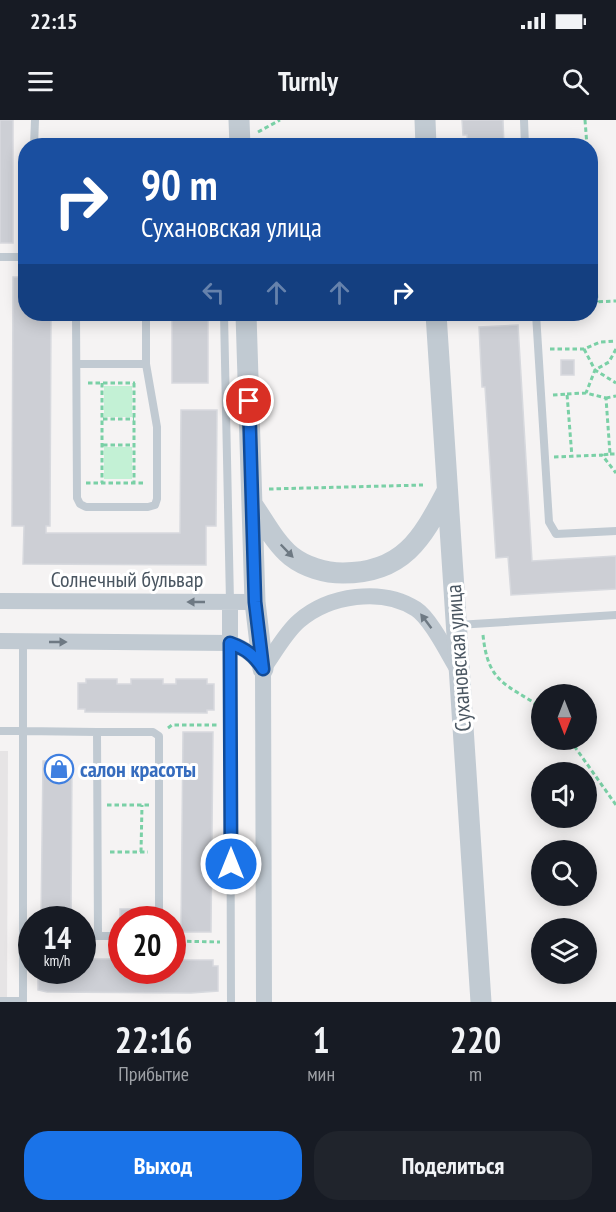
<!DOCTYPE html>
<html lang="ru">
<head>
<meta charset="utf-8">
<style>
  :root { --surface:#171b24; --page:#20242c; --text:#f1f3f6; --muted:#9ea1a6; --accent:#1a73e8 }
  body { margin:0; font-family:"PT Sans Narrow",sans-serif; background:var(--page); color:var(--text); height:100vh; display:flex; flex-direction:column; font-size:22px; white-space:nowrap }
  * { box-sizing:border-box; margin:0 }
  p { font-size:20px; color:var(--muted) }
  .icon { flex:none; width:33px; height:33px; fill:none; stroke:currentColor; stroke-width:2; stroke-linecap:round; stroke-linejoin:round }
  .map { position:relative; height:882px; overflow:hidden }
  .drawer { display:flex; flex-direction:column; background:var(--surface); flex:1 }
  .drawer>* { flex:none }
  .guide { position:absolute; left:18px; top:18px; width:580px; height:183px; border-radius:24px; box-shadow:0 3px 15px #0003; background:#1a4fa0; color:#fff; overflow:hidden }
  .needle { width:39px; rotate:180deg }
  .buttons { position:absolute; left:531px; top:564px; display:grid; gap:12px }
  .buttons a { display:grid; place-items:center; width:66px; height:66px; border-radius:50%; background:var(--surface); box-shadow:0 3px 15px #0003; font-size:30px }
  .speed { position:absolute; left:18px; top:786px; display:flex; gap:12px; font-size:30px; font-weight:700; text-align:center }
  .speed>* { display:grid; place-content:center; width:78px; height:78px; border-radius:50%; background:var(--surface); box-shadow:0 3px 15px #0003; line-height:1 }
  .speed small { font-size:15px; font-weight:400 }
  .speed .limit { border:9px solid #d22; background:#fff; color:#111 }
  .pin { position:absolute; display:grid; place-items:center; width:51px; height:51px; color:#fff; margin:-26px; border:3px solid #fff; border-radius:50%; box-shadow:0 2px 6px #0007 }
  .me { position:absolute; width:66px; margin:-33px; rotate:0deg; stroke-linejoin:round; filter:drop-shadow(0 0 4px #0008) }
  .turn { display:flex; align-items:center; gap:21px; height:126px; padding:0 24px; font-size:27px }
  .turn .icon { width:78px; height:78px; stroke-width:2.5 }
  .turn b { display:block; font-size:42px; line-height:51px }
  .lanes { display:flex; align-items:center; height:57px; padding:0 24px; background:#0003; justify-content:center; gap:30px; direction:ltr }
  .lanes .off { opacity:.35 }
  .eta { display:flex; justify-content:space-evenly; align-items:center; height:102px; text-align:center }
  .eta b { font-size:36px; font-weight:700; line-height:42px }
  .action { display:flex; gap:12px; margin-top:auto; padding:12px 24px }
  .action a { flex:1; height:69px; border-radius:24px; background:var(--accent); color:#fff; font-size:24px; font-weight:700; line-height:69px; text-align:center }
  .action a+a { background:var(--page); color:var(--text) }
  .status { display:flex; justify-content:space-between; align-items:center; height:42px; padding:0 30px; background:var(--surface); direction:ltr }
  .status svg { height:16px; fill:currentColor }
  header { display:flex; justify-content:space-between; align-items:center; height:78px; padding:0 24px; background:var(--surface); font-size:27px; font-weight:700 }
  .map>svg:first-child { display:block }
</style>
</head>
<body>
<div class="status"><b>22:15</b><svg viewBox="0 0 49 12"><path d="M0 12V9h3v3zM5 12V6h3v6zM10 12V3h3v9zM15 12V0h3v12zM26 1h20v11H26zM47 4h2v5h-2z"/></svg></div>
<header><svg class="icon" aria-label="menu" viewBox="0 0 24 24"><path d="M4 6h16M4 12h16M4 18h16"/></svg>Turnly<svg class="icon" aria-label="search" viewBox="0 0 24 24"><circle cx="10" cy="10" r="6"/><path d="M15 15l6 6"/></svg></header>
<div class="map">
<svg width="616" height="882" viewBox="0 0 616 882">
  <rect width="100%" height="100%" fill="#f5f3f3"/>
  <!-- education -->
  <path fill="#e6e4e5" d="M0 631H8L7 882H0Z"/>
  <!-- green -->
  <path fill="#c3f1d5" d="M104 266H132V297H104Z
    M104 327H132V359H104Z"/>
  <!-- building -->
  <path fill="#cdcfd5" stroke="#d7d9de" stroke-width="1.5" d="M0 0H13V123H0Z
    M462 0H503L504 26H468L467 15H463Z
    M13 157H26V194H51L50 406H46V413H180L181 290H217L216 406H206V445L23 444 24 406H12Z
    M172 194H208V263H172Z
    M518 205 532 441 616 436V469L511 475 508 437 496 438 485 267H482L479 207Z
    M561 240H574V255H561Z
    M86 559H117V564H131V559H163V564H176V559H207V564H214V590H207V593L85 592V589H78V563H86Z
    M183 612H213L211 812H181Z
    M43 641H72L71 800H41Z
    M120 789H135V800H122L120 802Z
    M89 839H122V850H172V845H180V840H213V846H218V871L191 873 47 872 38 870V850H82V845H89Z"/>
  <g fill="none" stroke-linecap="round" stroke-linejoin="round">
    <!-- path -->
    <path stroke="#7ad0a6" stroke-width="3" stroke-dasharray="4.5 3" stroke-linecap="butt" d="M585 0 587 26
      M258 12 280 0
      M591 76 597 182
      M591 182 616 181
      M550 229H584L600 222 616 221
      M584 229 595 250 586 273
      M616 229 609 242 595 250 616 263
      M88 263H135
      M102 263V363
      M134 263V363
      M567 274 586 273 606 278 610 334 602 335
      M553 275 567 274 572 337
      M606 278 616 276
      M103 299H134
      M103 325H134
      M610 334H616
      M554 337 602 335 616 353
      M86 363H146
      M269 369 423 365
      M483 515C488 563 505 563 542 588
      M168 608 172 605H219
      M570 620 616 685
      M107 685H149
      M110 732H148
      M141 732 142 685
      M172 821 220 822"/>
    <!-- service -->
    <path stroke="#c1cad2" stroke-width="8" d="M524 0 525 26
      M34 26 35 0
      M0 137H26
      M76 194 77 378 80 384 86 387H148L155 385 157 379V307L146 244V194
      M224 194 230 482
      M536 194 549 402 556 414 616 411
      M77 244H146
      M457 505 616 495
      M23 521V611L97 612 98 816H82
      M230 523 231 882
      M0 611H23V882
      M97 612H153L159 616V800
      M98 816H122
      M0 881H23"/>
    <!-- minor -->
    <path stroke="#c1cad2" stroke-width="16" d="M0 481 255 482
      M230 482V523
      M0 521 230 523C246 529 254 535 263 549L264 882
      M263 549C274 534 285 513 299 501 329 475 382 467 416 489 431 499 448 534 458 550"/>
    <!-- tertiary -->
    <path stroke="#c1cad2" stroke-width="21" d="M239 0 240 26
      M425 0 426 26
      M246 194 255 482 263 549
      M436 194 481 882
      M252 384C264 401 275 423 291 436 305 447 325 453 343 453 403 453 422 419 447 371"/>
  </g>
  <!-- one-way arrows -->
  <defs><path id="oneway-solid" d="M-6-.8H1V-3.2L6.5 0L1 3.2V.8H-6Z" transform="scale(1.5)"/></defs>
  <g fill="#6e7983">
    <use href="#oneway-solid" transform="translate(287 431) rotate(46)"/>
    <use href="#oneway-solid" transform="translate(196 482) rotate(-180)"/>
    <use href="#oneway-solid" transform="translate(426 501) rotate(-127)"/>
    <use href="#oneway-solid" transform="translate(58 522)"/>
  </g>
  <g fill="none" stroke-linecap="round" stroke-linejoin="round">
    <!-- route casing -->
    <g stroke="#114b97" stroke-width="15">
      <path id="route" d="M231 744 230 523C246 529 254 535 263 549L255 482 249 281"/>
    </g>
    <!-- route -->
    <use href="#route" stroke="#1a73e8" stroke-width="10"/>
  </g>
  <!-- icons -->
  <defs>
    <g id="shop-ring" transform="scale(1.5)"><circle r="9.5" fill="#fff" stroke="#3f7fe0" stroke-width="1.5"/><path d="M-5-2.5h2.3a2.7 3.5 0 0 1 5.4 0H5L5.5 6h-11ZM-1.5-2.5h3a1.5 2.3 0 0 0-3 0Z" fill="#3f7fe0"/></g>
  </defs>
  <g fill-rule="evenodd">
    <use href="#shop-ring" x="59" y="649"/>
  </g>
  <g text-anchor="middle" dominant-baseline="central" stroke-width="6" stroke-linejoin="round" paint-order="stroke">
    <!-- street labels -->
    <g font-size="22" fill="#4a5661" stroke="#fff">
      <text x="127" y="459">Солнечный бульвар</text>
      <text transform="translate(458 538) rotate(-94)">Сухановская улица</text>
    </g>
    <!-- shop labels -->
    <g font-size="22" font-weight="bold" fill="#366cbe" stroke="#fff" text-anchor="start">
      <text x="80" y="649">салон красоты</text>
    </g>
  </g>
</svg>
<div class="buttons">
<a><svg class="needle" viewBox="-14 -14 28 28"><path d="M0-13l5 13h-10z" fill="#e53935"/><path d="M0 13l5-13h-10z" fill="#9ea1a6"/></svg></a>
<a><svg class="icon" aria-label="sound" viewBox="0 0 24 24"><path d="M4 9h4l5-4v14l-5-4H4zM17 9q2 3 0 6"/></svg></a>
<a><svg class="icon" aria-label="search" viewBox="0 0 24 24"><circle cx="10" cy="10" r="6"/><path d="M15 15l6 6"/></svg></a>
<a><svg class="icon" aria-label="layers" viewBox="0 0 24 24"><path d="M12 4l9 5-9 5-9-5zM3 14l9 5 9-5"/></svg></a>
</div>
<div class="speed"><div>14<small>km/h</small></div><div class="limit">20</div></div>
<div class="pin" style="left:249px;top:281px;background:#d93025"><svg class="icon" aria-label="arrive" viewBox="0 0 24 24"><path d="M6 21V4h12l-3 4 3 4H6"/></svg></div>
<svg class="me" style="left:231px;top:744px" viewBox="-20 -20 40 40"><circle r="17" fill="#1a73e8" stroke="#fff" stroke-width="3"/><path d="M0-11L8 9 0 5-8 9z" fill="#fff"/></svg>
<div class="guide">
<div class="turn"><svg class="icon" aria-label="right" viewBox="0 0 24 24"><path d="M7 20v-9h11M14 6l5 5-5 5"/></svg><div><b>90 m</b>Сухановская улица</div></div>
<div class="lanes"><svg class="icon off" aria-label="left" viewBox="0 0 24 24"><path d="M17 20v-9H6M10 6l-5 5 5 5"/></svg><svg class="icon off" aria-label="ahead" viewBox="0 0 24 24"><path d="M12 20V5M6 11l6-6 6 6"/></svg><svg class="icon off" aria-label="ahead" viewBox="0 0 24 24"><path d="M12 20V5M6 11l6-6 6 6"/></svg><svg class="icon" aria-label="right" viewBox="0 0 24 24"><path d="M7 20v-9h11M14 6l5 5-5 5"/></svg></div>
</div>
</div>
<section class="drawer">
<div class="eta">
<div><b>22:16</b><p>Прибытие</p></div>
<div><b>1</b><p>мин</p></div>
<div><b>220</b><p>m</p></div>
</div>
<div class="action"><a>Выход</a><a>Поделиться</a></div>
</section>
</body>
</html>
